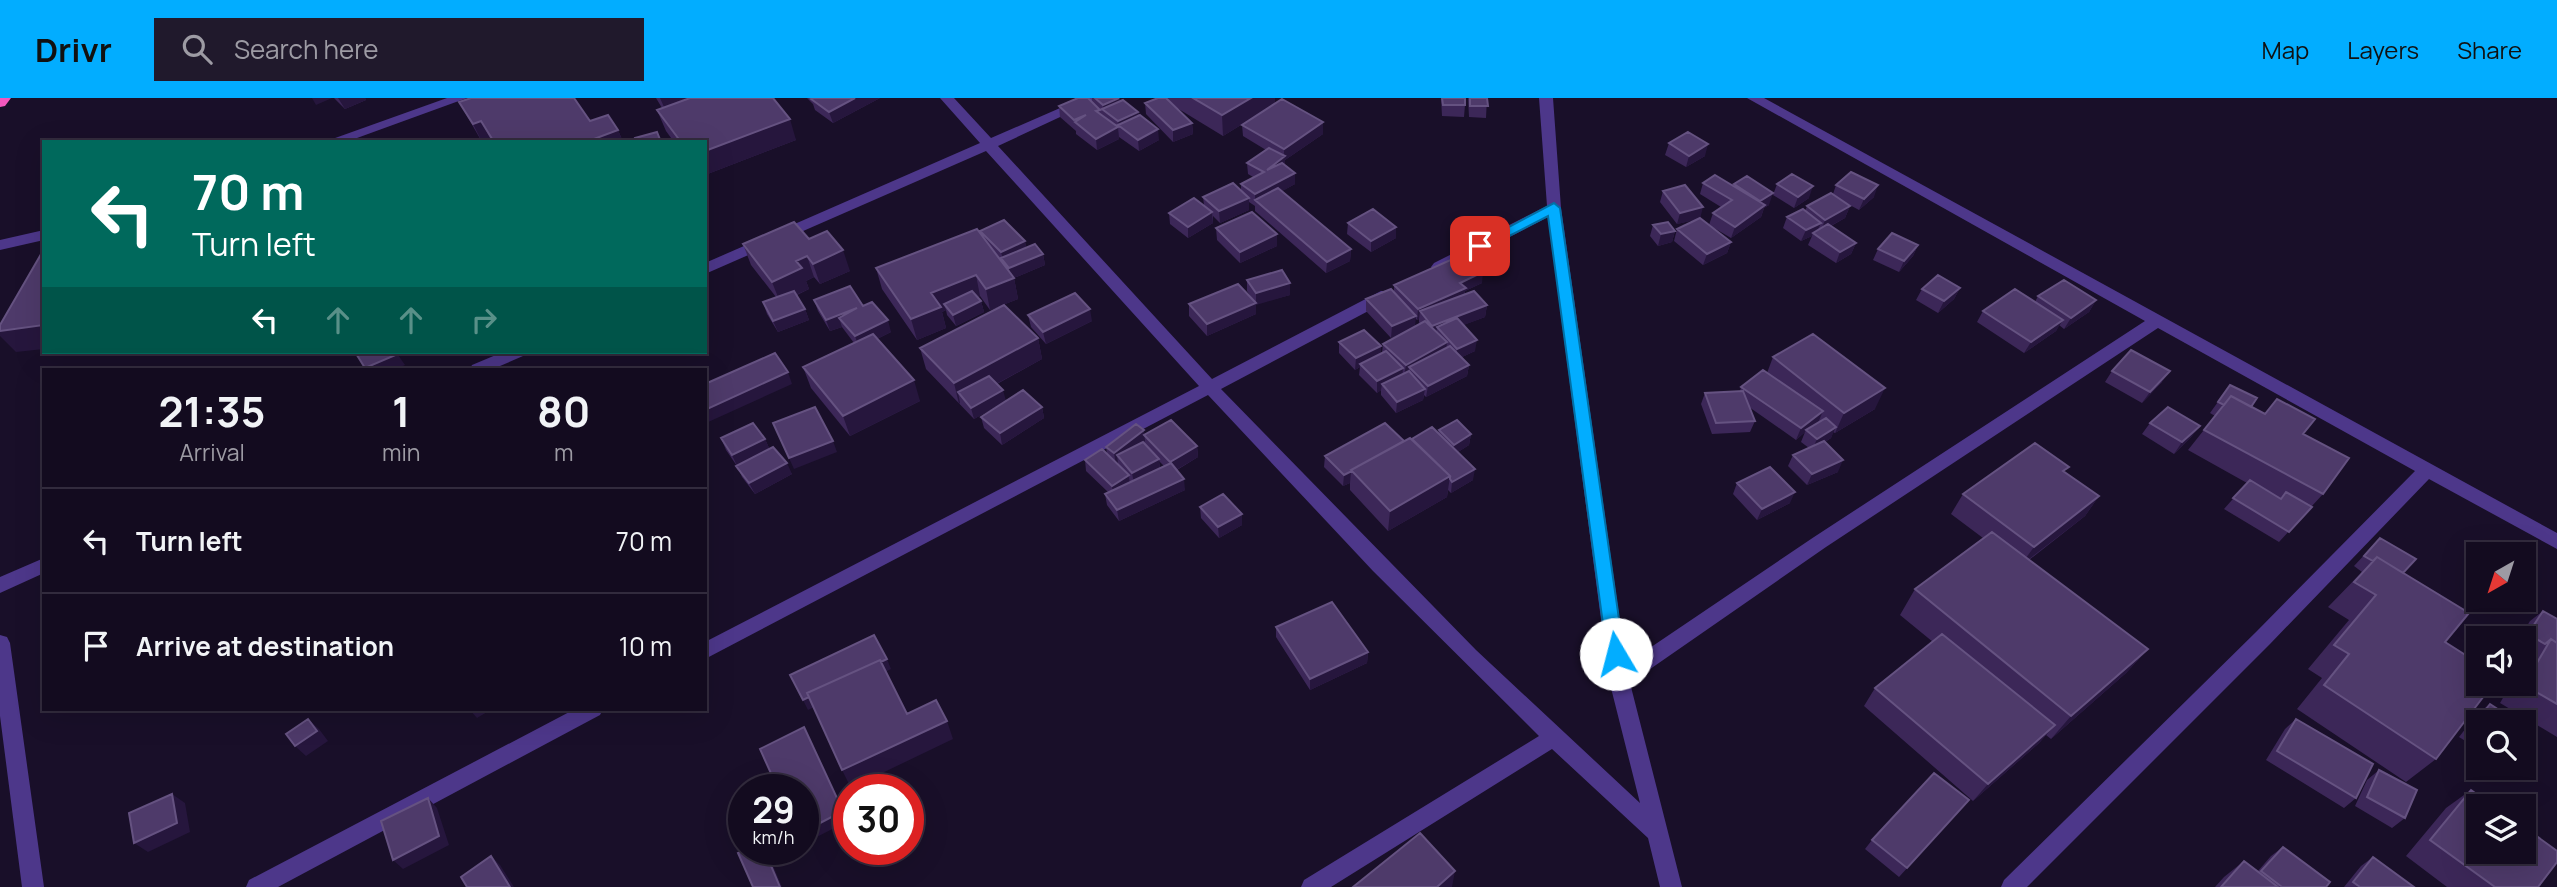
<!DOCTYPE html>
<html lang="en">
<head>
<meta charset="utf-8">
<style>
  :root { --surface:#130b1f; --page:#20192c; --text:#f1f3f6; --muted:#9d9ba4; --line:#322b3d; --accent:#02adff }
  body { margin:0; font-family:Manrope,sans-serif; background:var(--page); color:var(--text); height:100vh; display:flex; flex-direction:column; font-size:26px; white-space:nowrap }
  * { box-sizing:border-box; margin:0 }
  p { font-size:23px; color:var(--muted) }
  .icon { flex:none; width:38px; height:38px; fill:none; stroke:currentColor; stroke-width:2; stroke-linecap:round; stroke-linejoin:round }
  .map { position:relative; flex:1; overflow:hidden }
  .panel { position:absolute; left:42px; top:270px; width:665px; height:343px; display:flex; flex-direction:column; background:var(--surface); border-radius:0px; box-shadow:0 7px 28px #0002,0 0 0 2px var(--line) }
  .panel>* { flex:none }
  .banner { position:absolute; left:42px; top:42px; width:665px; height:214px; border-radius:0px; box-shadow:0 7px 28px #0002,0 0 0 2px var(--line); background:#00695c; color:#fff; overflow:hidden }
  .needle { width:46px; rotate:219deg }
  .tools { position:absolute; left:2466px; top:444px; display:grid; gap:14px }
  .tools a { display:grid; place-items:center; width:70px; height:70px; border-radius:0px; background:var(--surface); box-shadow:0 7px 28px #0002,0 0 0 2px var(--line); font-size:35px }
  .speed { position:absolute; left:728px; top:676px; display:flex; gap:14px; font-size:35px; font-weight:700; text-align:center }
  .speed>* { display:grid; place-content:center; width:91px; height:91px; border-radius:50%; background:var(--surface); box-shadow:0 7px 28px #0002,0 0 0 2px var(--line); line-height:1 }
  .speed small { font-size:18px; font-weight:400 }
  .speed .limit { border:10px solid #d22; background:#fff; color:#111 }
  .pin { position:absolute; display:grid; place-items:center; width:60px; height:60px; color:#fff; margin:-30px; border-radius:14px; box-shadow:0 4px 10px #0006 }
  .me { position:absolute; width:77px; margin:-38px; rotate:352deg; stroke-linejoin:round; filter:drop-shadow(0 0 5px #0008) }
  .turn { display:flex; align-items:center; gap:24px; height:147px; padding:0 35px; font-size:32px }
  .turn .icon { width:91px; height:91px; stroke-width:2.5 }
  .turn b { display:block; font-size:49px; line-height:60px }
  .lanes { display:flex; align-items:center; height:66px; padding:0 35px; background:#0003; justify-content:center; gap:35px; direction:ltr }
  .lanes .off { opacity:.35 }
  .eta { display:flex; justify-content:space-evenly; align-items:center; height:119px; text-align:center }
  .eta b { font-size:42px; font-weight:700; line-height:49px }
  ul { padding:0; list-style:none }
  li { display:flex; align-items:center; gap:21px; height:105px; padding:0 35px; border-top:2px solid var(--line) }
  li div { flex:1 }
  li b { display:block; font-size:26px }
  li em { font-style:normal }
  header { display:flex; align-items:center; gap:42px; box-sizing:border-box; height:98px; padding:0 35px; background:var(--accent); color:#111 }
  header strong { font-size:33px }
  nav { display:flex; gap:38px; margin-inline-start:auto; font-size:24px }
  .search { width:490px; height:63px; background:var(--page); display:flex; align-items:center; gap:18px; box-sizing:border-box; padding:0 24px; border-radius:0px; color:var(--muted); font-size:26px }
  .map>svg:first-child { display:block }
</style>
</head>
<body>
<header>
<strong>Drivr</strong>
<div class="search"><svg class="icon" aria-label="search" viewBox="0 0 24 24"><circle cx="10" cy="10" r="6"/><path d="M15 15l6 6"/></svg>Search here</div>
<nav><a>Map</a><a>Layers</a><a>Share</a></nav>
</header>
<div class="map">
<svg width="2557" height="789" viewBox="0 0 2557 789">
  <rect width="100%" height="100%" fill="#190f29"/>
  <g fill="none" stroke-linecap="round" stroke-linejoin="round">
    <!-- minor -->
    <path fill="#4d378a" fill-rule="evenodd" d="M447 0H467L346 44H324Z
      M940 0H954L991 40 1083 0H1101L998 48 1212 281 1381 193H1391L1394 197 1391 201 1221 291 1476 552 1640 705 1609 582 1548 119 1444 173H1434L1431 169 1434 165 1547 108 1539 0H1553L1561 110 1626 566 1814 439 2145 223 1747 0H1764L2557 435V451L2429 381 2270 546 2027 789H2001L2004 782 2256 534 2415 373 2158 230 1826 449 1630 585 1682 789H1660L1648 740 1552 651 1331 789H1301L1304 782 1539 638 1373 473 1208 297 705 561V544L1199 288 986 53 705 176V165L980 45Z
      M44 132V142L0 152V142Z
      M503 254H525L523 258 493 271H470L472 267Z
      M44 460V475L0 495V479Z
      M0 537 7 539 10 545 44 789H22L0 618Z
      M575 611H603L600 617 278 789H246L249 782Z"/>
    <!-- trunk -->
    <path fill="#f357be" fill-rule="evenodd" d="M0 0H11L5 8 0 9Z"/>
  </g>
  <!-- wall -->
  <path fill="#3c2758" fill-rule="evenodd" d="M334 0H365L366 2 345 11Z
    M656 0H773L796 42 705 77V44H674L666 33 657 12 662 10Z
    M807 0H880L833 25 815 12 813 6Z
    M1092 0H1120V3L1138 14 1139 17 1159 42 1139 53 1119 39 1118 34 1119 41 1097 52 1076 36V33L1060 19 1059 8 1092 4Z
    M1158 0H1275V5L1323 24V36L1285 62V67L1295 86 1282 93 1351 151 1350 163 1326 175 1255 113V108L1249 104V112L1220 125 1213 118V125L1188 140 1170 126 1169 115 1204 107 1203 99 1241 93V86L1253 79 1248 76 1247 65 1266 52 1243 38 1242 27 1254 19 1223 38 1177 10 1192 25 1193 36 1173 44 1146 16 1145 5Z
    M1434 0H1465V7L1464 19 1442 18 1441 0Z
    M1468 0H1487L1486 20 1469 19Z
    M459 4 590 23 618 32 623 44H482Z
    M1669 45 1705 58 1686 69 1665 57Z
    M1703 85 1733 88 1734 86 1769 107 1764 110 1761 119 1731 140 1709 127 1713 115 1721 109 1700 96Z
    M1777 86 1809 100 1794 110 1773 97Z
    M1836 87 1874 99 1859 112 1846 105 1850 108 1845 120 1831 128 1856 145 1851 156 1836 165 1808 147 1812 138 1801 143 1783 130 1787 119 1805 113 1807 108 1833 96Z
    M1663 93 1731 144 1727 155 1703 167 1674 143 1677 131 1698 121 1677 126 1660 104Z
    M1348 125 1396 140 1371 154 1347 136Z
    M1653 127 1675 133 1672 144 1658 148 1650 138Z
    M1216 130 1277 148 1240 165 1217 142Z
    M980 133 1025 143 1026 150 1043 156 1045 167 1014 180 1018 201 990 212 980 198 978 199 981 203 984 214 956 228 947 217 946 212 942 214 946 230 917 242 882 191 876 170 981 137Z
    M809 141 850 173 820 186 814 179 806 183 809 191 797 197 805 211 809 222 778 234 767 216 763 204 776 199 751 167 743 146Z
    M1918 147 1913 158 1899 174 1873 162 1878 151Z
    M1247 182 1290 185V197L1256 206V216L1207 238 1189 218V206L1253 202 1247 193Z
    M1482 185 1465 193V196L1487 207 1485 219 1463 227 1475 253 1462 259 1469 267 1467 278 1426 299 1424 297 1423 302 1396 315 1381 297V292L1377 295 1359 277 1360 269 1355 272 1339 255V244L1381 248 1380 256 1382 255 1383 246 1409 232 1391 240 1366 213V201L1394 194V187ZM1415 220 1417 222 1419 221V224L1420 226 1415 229Z
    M1960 190 1954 201 1938 215 1916 202 1922 191Z
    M2038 198 2096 202 2089 214 2064 231 2059 227 2056 233 2024 255 1977 224 1983 213 2035 204Z
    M814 202 863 208 891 234 877 241 920 303 850 338 811 290 803 269 854 245 842 229 830 233 818 213Z
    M1028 217 1092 223 1046 246 1031 229Z
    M1038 240 1042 261 997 286 1006 303 1042 309 1044 320 1002 347 984 330 981 319 1004 304 974 321 926 271 920 250Z
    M1773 259 1875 311 1835 335 1833 334 1831 340 1825 344 1838 374 1807 387 1788 368 1793 357 1809 350 1801 344 1805 334 1796 342 1749 309 1755 323 1750 334 1712 336 1701 306 1705 295 1740 293 1741 289 1767 275Z
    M2112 273 2162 284 2142 305 2105 284Z
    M2230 287 2252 309 2303 336 2323 396 2279 444 2224 411 2247 385 2188 352 2215 318 2210 315Z
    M2150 325 2200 328 2191 339 2174 356 2142 336Z
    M1439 332 1471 336 1469 347 1458 354 1473 382 1451 395 1448 392 1447 399 1388 433 1350 392V385L1343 388 1324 369 1325 358 1404 343 1438 335Z
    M1144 337 1197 348 1198 359 1177 372 1185 392 1119 423 1107 407 1105 396 1108 394 1086 373 1085 362 1107 356 1106 349ZM1159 363 1164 368 1160 370Z
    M721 340 765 341 769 350 792 376 755 396 742 379 737 368 726 352Z
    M2065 374 2099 398 2085 418 2029 462 2148 551 2126 575 2051 641 2046 637 2039 645 1973 703 1864 608 1875 590 1933 544 1900 517 1915 491 1983 440 1951 416 1963 396Z
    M1737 385 1790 405 1757 422 1733 396Z
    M1200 409 1242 427 1219 440 1201 420Z
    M2380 440 2445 544 2436 661 2406 684 2297 611 2322 580 2308 571 2349 522 2328 509 2362 474 2354 468Z
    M2543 513 2557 521V639L2500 605 2511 586H2524V566L2527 560 2531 557 2524 552V541H2519L2530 523Z
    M1276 529 1368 554 1367 565 1310 592 1276 539Z
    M2490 606 2478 625V651L2459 639 2477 616Z
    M2296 621 2356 700 2344 710 2266 662 2285 631Z
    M2379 672 2405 720 2392 730 2355 708 2367 682Z
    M2471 692 2538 789H2447L2406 758 2446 710Z
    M1961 711 1899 779 1865 751 1872 742Z
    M2283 749 2326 789H2215L2224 779 2244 763 2258 773 2271 758Z
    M2373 759 2414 789H2344L2361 768Z"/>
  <!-- shaded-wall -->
  <path fill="#26163d" d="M312 0H332L316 7Z
    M338 0H365L366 2 345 11Z
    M660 0H719L668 18Z
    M855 0H880L833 25 829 14Z
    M1120 0 1121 11 1104 13 1103 7Z
    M1251 0H1275V6L1223 38 1222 17Z
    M1138 14 1139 25 1119 27 1118 23Z
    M790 21 796 42 705 77V53Z
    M481 23 492 44H482L473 26Z
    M1323 24V36L1285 62V70L1267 72 1284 59V51Z
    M1192 25 1193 36 1173 44V32Z
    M1118 29 1119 41 1097 52 1096 41Z
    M1158 31 1159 42 1139 53 1138 42Z
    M618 32 623 44H586Z
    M1708 46 1705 58 1686 69 1689 58Z
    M1295 75V86L1259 106 1255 102V108V96Z
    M1878 87 1874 99 1859 112 1864 101Z
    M1813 88 1809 100 1794 110 1798 99Z
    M1773 95 1769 107 1764 110 1761 119 1731 140 1735 129 1757 113 1760 103Z
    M1249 100V112L1220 125 1219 113Z
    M1850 108 1845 120 1821 133 1825 122Z
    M1703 109 1700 121 1677 126 1680 115Z
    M1212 114 1213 125 1188 140V129Z
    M1821 125 1816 136 1813 135 1812 138 1801 143 1806 132Z
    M1396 129V140L1371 154V143Z
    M1675 133 1672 144 1658 148 1661 136Z
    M1277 136V148L1240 165V154Z
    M1025 143 1027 154 1003 162 1001 154Z
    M1731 144 1727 155 1703 167 1707 156Z
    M1856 145 1851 156 1836 165 1840 154Z
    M1918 147 1913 158 1899 174 1904 163Z
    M1351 151 1350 163 1326 175 1327 164Z
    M843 152 850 173 820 186 813 166Z
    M1043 156 1045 167 1014 180 1018 201 990 212 986 191 1011 181 1009 170Z
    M807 158 814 179 806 183 809 191 780 204 772 184 796 163Z
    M1483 174 1482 185 1465 193 1464 201 1420 213 1419 221 1417 222 1418 211 1460 185Z
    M976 177 980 198 949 211 944 206 946 212 942 214 946 230 917 242 911 221 931 195Z
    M1290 185V197L1256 207V195Z
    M1960 190 1954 201 1938 215 1944 203Z
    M2096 202 2089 214 2064 231 2071 220Z
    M981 203 984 214 956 228 953 217Z
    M1256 205V216L1207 238V226Z
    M1487 207 1485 219 1443 235 1437 229 1436 238 1431 240 1432 228Z
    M857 210 839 220 842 229 830 233 826 222Z
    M805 211 809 222 778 234 773 223Z
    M1090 211 1092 223 1046 246 1043 234Z
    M1416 218 1415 229 1391 240 1392 228Z
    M888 222 891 234 859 250 855 238Z
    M2063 222 2056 233 2024 255 2031 244Z
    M44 227V251L16 254 0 238V233Z
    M1038 240 1042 261 965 303 958 294 960 305 959 306 954 285Z
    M1477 242 1475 253 1456 262 1457 251Z
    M1447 244 1446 255 1409 269 1408 276 1404 278 1406 267Z
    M1381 248 1380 259 1360 266V269L1355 272 1356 260Z
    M396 254 405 267 396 271 365 270Z
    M1469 267 1467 278 1426 299 1428 288Z
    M1403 270 1402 282 1382 286 1381 292 1377 295V283Z
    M2170 273 2162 284 2142 305 2150 294Z
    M788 274 792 286 706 325 705 312Z
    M914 282 920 303 850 338 843 318Z
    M1885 290 1875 311 1835 335 1844 315Z
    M1425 291 1423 302 1396 315 1397 304Z
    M1003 292 1006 303 974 321 971 310Z
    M1042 309 1044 320 1002 347 1000 335Z
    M1823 313 1818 325 1806 332 1805 334 1796 342 1801 330Z
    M2200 328 2191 339 2174 356 2182 344Z
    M1836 329 1831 340 1812 352 1817 341Z
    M1144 332 1145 343 1121 362 1117 357 1118 365 1116 367 1114 355Z
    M1471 336 1469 347 1452 358 1454 347Z
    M765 341 770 352 737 368 732 357Z
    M833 343 837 354 794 371 789 360Z
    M1197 348 1198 359 1171 375 1170 364Z
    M1159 361 1160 372 1134 386 1132 375Z
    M1843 362 1838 374 1807 387 1812 376Z
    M787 365 792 376 755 396 749 385Z
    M1475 371 1473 382 1451 395 1452 384Z
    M1351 373 1350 385 1343 388 1344 377Z
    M1129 377 1130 388 1113 399 1112 388Z
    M1450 378 1447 399 1388 433 1390 413Z
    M1184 381 1185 392 1119 423 1117 412Z
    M1795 394 1790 405 1757 422 1762 411Z
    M2099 398 2085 418 2020 468 2034 449Z
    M1242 416V427L1219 440 1218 429Z
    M2148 551 2126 575 2051 641 2071 618Z
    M1368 554 1367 565 1310 592V581Z
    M887 561 891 571 808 612 803 602Z
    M469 611H492L477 620Z
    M308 621 319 631 328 643 306 658 295 648Z
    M947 623 953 641 851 690 842 672Z
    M2055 627 2039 645 1973 703 1988 686Z
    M804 629 848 723 803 746V734Z
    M172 696 185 705 190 734 148 754 134 745Z
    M428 700 437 710 449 747 403 771 393 762Z
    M764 751H765L767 753 782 789H780Z
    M491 758 500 767 514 789H510Z
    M1455 773 1452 789H1437Z"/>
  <!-- building -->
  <path fill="#4e3a6a" stroke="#655281" stroke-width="2" d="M471 0H574L590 23 608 17 618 32 586 44H494L481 23 473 26 459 4Z
    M690 0H773L790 21 705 53V44H681L657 12Z
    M813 0H855L829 14 811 1Z
    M1078 0H1088L1100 12 1096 13 1118 29 1096 41 1075 24 1086 17 1074 22 1059 8Z
    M1095 0H1119L1103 7Z
    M1158 0H1166L1192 25 1173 32 1145 5Z
    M1193 0H1251L1222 17Z
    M1442 0H1465V7H1443Z
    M1470 0H1487L1488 8H1470Z
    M1282 1 1323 24 1284 51 1242 27Z
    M1123 2 1138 14 1118 23 1102 11Z
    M1140 17 1158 31 1138 42 1118 27Z
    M657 34 661 44H636L635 40Z
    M1688 34 1708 46 1689 58 1669 45Z
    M1269 50 1285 58 1267 72 1282 65 1295 75 1255 96 1241 86 1264 74 1247 65Z
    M1851 74 1878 87 1864 101 1836 87Z
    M1792 76 1813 88 1798 99 1777 86Z
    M1715 77 1765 107 1735 129 1713 115 1732 102 1703 85Z
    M1747 78 1773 95 1760 103 1734 86Z
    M1233 85 1249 100 1219 113 1203 99Z
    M1685 87 1703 109 1680 115 1663 93Z
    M1278 90 1351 151 1327 164 1255 102Z
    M1831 95 1850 108 1825 122 1807 108Z
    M1194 100 1212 114 1188 129 1169 115Z
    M1373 111 1396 129 1371 143 1348 125Z
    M1803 111 1821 125 1806 132 1787 119Z
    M1252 114 1277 136 1240 154 1216 130Z
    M1700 120 1731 144 1707 156 1677 131Z
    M1004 122 1025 143 1001 154 980 133Z
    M794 124 809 141 827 133 843 152 813 166 807 158 796 163 802 170 772 184 743 146Z
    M1668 124 1675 133 1661 136 1653 127Z
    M1828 126 1856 145 1840 154 1813 135Z
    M977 131 1014 180 986 191 976 177 931 195 941 209 911 221 876 170Z
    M1892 135 1918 147 1904 163 1878 151Z
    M1035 146 1043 156 1009 170 1001 160Z
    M44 151V227L0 233V227Z
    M1464 156 1483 174 1460 185 1466 190 1418 211 1394 187Z
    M1282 172 1290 185 1256 195 1247 182Z
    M1938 177 1960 190 1944 203 1922 191Z
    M2064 182 2096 202 2071 220 2038 198Z
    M1238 186 1256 205 1207 226 1189 206Z
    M850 188 863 208 872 204 888 222 855 238 839 220 857 210 826 222 814 202Z
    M1391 191 1416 218 1392 228 1366 201Z
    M2015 191 2063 222 2031 244 1983 213Z
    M794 193 805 211 773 223 763 204Z
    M972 193 981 203 953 217 944 206Z
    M1474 193 1487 207 1432 228 1420 213Z
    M1075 195 1090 211 1043 234 1028 217Z
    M1004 207 1038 240 954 285 920 250Z
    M1457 220 1477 242 1457 251 1437 229Z
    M1425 223 1447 244 1406 267 1383 246Z
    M1364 232 1381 248 1356 260 1339 244Z
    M873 236 914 282 843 318 803 269Z
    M1813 236 1885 290 1844 315 1773 259Z
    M1450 248 1469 267 1428 288 1409 269Z
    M2131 252 2170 273 2150 294 2112 273Z
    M1386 253 1403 270 1377 283 1360 266Z
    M355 254H396L398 256 365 270Z
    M775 255 788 274 705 312V286Z
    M1763 272 1823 313 1801 330 1741 289Z
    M1409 273 1425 291 1397 304 1382 286Z
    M989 278 1003 292 971 310 958 294Z
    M2230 287 2257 300 2251 309 2231 298 2224 307 2218 304Z
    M1023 292 1042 309 1000 335 981 319Z
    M1743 293 1755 323 1716 325 1705 295Z
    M2231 298 2265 316 2277 301 2315 321 2303 336 2349 360 2323 396 2204 332Z
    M815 309 833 343 789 360 773 325Z
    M2168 309 2200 328 2182 344 2150 325Z
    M1826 320 1836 329 1817 341 1806 332Z
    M1171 322 1197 348 1170 364 1144 337Z
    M1457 322 1471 336 1454 347 1439 332Z
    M753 325 765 341 732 357 721 340Z
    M1385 325 1404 343 1351 372 1352 373 1344 377 1325 358Z
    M1136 326 1144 332 1114 355 1106 349Z
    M1432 329 1475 371 1452 384 1450 381V378L1412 341Z
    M1410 340 1450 378 1390 413 1351 372Z
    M1824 343 1843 362 1812 376 1793 357Z
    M1143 344 1159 361 1132 375 1117 357Z
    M2035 345 2069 369 2063 373 2099 398 2034 449 1963 396Z
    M773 349 787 365 749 385 736 368Z
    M1102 351 1129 377 1112 388 1085 362Z
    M1171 365 1184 381 1117 412 1105 396Z
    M1770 369 1795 394 1762 411 1737 385Z
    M2250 382 2281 401 2286 394 2312 409 2289 434 2233 400Z
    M1223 396 1242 416 1218 429 1200 409Z
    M1992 434 2148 551 2071 618 1915 491Z
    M2380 440 2416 461 2403 475 2377 459 2373 463 2364 458Z
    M2377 459 2469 515 2445 544 2478 565V586H2493L2436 661 2324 587 2349 556 2334 547 2376 497 2354 484Z
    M1332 504 1368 554 1310 581 1276 529Z
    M2543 513 2557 521V545L2551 541 2545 546 2528 536Z
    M1942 536 2055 627 1988 686 1875 590Z
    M874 537 887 561 881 564 880 562 807 595 809 599 803 602 790 577Z
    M2551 541 2557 545V606L2524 587Z
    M880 562 907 616 936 602 947 623 842 672 807 595Z
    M2490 606 2519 625H2478V633L2472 629Z
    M308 621 317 633 295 648 286 636Z
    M2296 621 2373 666 2356 700 2277 653Z
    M804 629 843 713 803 734V691H778L760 651Z
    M2379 672 2417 692 2405 720 2367 699Z
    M1934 675 1969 702 1907 770 1872 742Z
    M2471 692 2494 709H2478V754H2524V729L2557 753V764L2538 789H2495L2430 742Z
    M172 696 177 725 134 745 129 715Z
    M428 700 439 738 393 762 381 723Z
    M1420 735 1455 773 1437 789H1353Z
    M2283 749 2330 784 2326 789H2282L2261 773Z
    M748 751H764L780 789H753L738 755Z
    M491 758 510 789H467L461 779Z
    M2373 759 2414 789H2360L2353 784Z
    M2244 763 2278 789H2221Z"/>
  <!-- route -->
  <path fill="#02adff" stroke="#0170a6" stroke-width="2" d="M1554 105 1560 110 1624 556 1622 561 1616 563 1610 561 1607 556 1548 118 1484 151 1480 153 1473 148Z"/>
</svg>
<div class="tools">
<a><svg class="needle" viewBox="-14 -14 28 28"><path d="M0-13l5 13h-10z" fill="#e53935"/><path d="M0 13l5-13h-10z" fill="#9d9ba4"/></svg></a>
<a><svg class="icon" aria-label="sound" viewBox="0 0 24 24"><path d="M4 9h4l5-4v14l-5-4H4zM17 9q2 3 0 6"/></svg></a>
<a><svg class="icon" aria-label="search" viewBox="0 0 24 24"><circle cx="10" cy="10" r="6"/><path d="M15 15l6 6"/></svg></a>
<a><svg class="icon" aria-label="layers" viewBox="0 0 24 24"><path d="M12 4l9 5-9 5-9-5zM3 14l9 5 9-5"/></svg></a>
</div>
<div class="speed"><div>29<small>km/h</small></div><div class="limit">30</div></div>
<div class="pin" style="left:1480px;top:148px;background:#d93025"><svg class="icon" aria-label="arrive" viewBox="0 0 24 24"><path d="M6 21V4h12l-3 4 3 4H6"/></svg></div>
<svg class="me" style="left:1616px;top:556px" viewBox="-20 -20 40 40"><circle r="19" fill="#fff"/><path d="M0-13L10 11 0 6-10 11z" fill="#02adff"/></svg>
<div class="banner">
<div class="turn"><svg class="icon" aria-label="left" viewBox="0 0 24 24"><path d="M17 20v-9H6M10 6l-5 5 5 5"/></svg><div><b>70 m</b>Turn left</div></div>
<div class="lanes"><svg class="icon" aria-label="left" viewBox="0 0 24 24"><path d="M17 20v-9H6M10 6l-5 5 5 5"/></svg><svg class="icon off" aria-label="ahead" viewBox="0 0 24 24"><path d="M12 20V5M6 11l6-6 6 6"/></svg><svg class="icon off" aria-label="ahead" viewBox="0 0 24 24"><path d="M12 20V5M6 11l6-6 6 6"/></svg><svg class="icon off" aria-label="right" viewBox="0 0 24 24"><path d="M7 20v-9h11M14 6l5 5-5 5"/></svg></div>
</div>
<section class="panel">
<div class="eta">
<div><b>21:35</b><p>Arrival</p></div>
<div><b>1</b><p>min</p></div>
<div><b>80</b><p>m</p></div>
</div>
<ul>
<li><svg class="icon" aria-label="left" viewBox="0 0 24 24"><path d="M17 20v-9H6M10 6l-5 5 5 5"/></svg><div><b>Turn left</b></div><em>70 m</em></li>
<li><svg class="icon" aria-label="arrive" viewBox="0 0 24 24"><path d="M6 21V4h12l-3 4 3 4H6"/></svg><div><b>Arrive at destination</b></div><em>10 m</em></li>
</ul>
</section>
</div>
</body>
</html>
